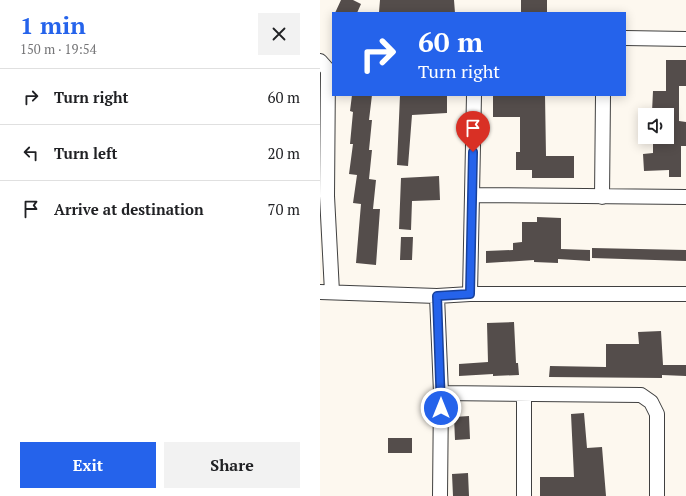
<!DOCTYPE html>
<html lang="en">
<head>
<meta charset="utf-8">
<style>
  :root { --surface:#fff; --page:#f2f2f2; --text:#202124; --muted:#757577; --line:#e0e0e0; --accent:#2563eb }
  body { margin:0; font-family:"PT Serif",serif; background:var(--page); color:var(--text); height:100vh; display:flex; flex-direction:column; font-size:15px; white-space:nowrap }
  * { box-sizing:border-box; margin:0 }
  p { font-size:13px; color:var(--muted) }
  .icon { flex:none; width:22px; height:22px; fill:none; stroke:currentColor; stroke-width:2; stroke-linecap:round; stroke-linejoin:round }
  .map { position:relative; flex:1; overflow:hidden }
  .details { display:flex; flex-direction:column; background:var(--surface); width:320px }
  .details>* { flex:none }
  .top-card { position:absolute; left:12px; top:12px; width:294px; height:84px; border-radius:0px; box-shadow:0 2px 10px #0003; background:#2563eb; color:#fff; overflow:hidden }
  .fabs { position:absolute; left:318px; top:108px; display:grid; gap:8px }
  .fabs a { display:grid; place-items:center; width:36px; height:36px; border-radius:0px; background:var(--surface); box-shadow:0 2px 10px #0003; font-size:20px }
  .pin { position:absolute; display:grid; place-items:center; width:34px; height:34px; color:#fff; margin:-41px -17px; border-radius:50% 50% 50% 0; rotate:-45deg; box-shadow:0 0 4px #0007 }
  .pin .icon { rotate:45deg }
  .me { position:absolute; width:44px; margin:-22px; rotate:0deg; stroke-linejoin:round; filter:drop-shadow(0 0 3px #0008) }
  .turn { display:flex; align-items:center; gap:14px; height:84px; padding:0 20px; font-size:18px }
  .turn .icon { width:52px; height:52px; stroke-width:2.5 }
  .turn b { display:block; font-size:28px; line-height:34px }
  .round { display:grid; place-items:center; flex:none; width:42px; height:42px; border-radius:0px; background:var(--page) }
  .head { display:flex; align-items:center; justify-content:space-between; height:68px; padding:0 20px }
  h1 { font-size:24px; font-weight:700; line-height:30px; color:var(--accent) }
  .cta { display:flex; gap:8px; margin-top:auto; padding:8px 20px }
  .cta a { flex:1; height:46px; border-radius:0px; background:var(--accent); color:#fff; font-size:16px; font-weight:700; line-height:46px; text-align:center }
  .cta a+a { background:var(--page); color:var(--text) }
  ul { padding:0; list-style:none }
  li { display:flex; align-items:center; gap:12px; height:56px; padding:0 20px; border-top:1px solid var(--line) }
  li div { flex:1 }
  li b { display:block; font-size:15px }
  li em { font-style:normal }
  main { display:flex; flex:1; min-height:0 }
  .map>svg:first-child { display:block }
</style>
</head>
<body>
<main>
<section class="details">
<div class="head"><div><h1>1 min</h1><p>150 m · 19:54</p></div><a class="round"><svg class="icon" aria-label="close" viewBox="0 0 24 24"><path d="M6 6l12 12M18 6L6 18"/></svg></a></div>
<ul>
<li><svg class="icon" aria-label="right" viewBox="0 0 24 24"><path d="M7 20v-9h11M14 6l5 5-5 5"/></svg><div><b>Turn right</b></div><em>60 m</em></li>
<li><svg class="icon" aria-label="left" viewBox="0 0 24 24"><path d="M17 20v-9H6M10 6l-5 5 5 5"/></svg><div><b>Turn left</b></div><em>20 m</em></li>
<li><svg class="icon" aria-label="arrive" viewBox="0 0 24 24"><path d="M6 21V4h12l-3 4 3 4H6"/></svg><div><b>Arrive at destination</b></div><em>70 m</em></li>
</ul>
<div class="cta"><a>Exit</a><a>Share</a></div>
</section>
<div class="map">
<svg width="366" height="496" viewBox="0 0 366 496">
  <rect width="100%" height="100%" fill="#fdf8ef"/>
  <!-- building -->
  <path fill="#544d4b" d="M21 0H33L41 4 37 13H15Z
    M60 0H134L135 13 59 12Z
    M201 0H227V13H201Z
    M346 60H366V86H359V121L366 122V146H361V177H349V170L324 171 323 154 333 153V137H347V112H332L333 91H346Z
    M32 95H52L49 120H52L49 150H52L49 179 56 180 53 209H60L56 265 36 263 41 204 33 203 37 175 29 174 33 144H30L33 112 30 111Z
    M80 95H127V113L92 115 88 166 77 165Z
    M173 95H225L226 156H254V178H212V170H196V152H200V117H173Z
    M119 176 120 200 92 201 91 230 79 229 81 178Z
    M217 217 241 218V249L270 250V261L238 259V263L214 262V260L166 263V251L193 250V243L202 242V222H217Z
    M81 237H93L92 260H80Z
    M272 248 366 250V261L272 258Z
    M194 322 196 363H198L199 375 173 376V374L139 376V364L168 362 167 323Z
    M341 331 343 365H366V376L342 375V378L229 377 230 366 286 367V344H319L318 332Z
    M264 413 267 448 282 447 286 496H220V477H254L251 414Z
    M149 416 150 439 135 440 134 417Z
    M68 438H92V453H68Z
    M148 473 149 496H133L132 474Z"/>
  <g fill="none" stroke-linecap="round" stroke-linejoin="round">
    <!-- minor casing -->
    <g stroke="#404040" stroke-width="16">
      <path id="minor" d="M305 38 366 39
        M0 61 8 70 7 196 12 292
        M153 195 366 197
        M282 197 283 95
        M0 292 117 296 150 294H366
        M150 294 154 95
        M117 296 121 393 120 496
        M121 393 321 395 331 402 337 414V496
        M204 394V496"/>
    </g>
    <!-- minor -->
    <use href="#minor" stroke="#fff" stroke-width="14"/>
  </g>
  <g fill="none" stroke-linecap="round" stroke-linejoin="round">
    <!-- route casing -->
    <g stroke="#184099" stroke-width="10">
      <path id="route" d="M121 408 117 296 150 294 153 152"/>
    </g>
    <!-- route -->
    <use href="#route" stroke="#2563eb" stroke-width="7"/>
  </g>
</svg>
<div class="fabs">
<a><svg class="icon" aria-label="sound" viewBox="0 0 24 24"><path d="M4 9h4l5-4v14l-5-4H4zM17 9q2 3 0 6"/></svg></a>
</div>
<div class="pin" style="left:153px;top:152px;background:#d93025"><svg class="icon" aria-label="arrive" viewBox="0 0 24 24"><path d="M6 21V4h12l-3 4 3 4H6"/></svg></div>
<svg class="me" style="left:121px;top:408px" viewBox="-20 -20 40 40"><circle r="17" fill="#2563eb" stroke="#fff" stroke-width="3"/><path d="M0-11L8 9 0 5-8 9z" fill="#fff"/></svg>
<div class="top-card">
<div class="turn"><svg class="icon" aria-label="right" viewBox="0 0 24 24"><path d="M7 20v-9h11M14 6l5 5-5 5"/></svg><div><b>60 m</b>Turn right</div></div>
</div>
</div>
</main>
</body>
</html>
